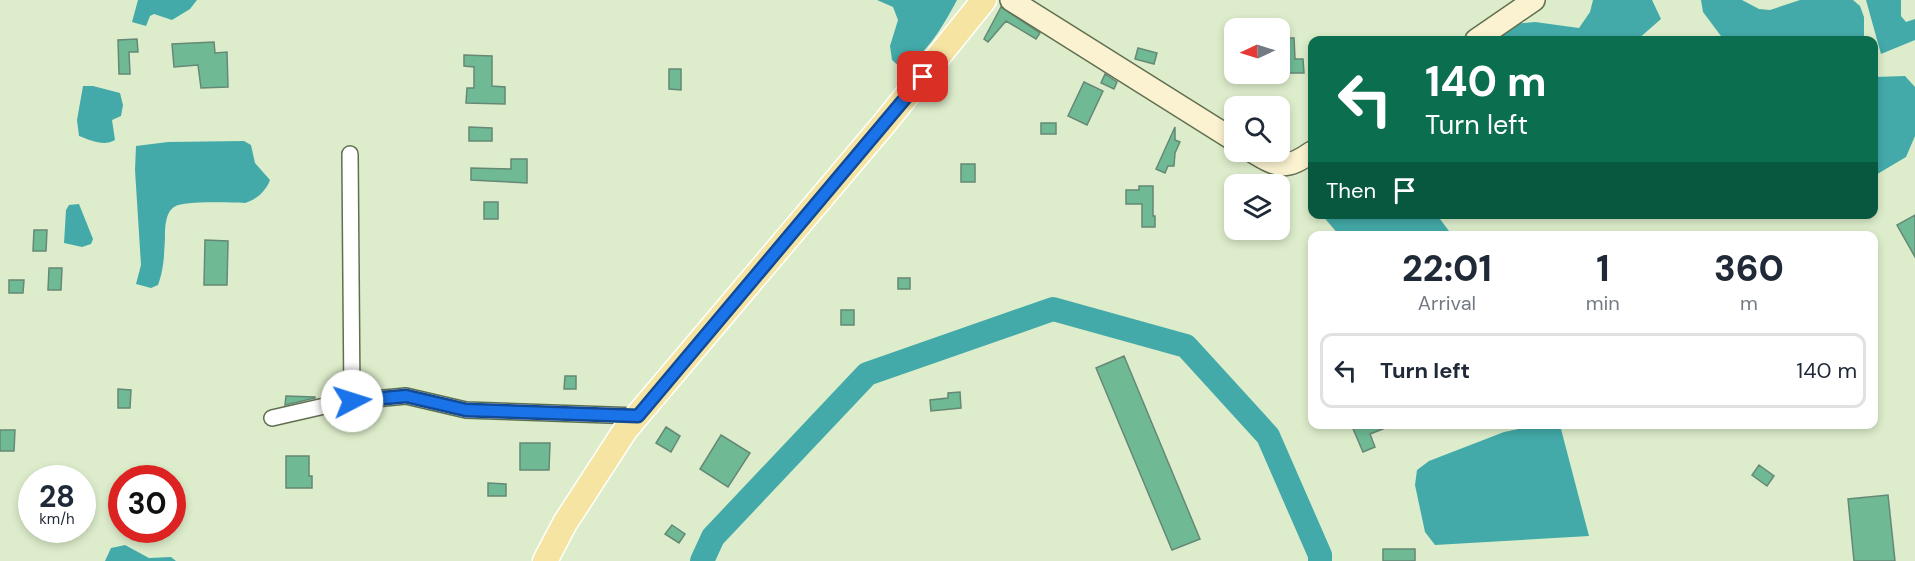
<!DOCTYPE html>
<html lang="en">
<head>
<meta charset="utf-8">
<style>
  :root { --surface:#fff; --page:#f6f6f7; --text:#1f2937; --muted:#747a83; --line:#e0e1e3 }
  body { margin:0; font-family:"DM Sans",sans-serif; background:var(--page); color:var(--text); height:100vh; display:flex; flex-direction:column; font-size:22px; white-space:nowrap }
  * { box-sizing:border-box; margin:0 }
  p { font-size:20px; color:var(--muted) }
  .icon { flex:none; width:33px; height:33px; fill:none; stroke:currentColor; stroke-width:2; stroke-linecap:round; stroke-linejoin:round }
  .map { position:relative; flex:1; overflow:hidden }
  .panel { position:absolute; left:1308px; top:231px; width:570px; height:198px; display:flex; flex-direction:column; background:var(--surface); border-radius:12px; box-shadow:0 3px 9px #0003 }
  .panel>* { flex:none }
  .hud { position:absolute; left:1308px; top:36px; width:570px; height:183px; border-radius:12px; box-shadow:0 3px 9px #0003; background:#0b6e4f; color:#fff; overflow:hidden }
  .needle { width:39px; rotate:266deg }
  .fabs { position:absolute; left:1224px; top:18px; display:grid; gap:12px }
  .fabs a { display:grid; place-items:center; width:66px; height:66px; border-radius:12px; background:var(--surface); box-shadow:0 3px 9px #0003; font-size:30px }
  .speed { position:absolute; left:18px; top:465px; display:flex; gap:12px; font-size:30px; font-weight:700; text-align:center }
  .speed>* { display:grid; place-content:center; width:78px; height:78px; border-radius:50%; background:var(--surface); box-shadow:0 3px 9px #0003; line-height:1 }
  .speed small { font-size:15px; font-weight:400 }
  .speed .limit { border:9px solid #d22; background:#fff; color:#111 }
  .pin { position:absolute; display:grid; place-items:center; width:51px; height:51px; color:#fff; margin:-26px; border-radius:12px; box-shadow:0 3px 9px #0006 }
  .me { position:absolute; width:66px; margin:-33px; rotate:85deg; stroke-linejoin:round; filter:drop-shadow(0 0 4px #0008) }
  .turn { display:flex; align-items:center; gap:21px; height:126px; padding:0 18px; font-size:27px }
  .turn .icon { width:78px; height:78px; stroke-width:2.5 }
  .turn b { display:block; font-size:42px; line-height:51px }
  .then { display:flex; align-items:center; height:57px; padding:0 18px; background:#0003; gap:12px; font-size:22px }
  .eta { display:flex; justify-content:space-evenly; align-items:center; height:102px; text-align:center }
  .eta b { font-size:36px; font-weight:800; line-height:42px }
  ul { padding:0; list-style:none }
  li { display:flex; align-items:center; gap:18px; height:75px; margin:0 12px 9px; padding:0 6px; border:3px solid var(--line); border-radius:12px }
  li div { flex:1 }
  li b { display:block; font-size:22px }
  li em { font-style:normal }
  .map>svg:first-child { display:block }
</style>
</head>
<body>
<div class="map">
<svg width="1915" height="561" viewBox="0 0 1915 561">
  <rect width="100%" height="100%" fill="#ddedcb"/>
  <!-- water -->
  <path fill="#43aaa9" d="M138 0H197L190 9 172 20 154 14 150 16 146 26 132 22Z
    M877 0H957C943 26 928 53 902 69L892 60 890 46 898 20 893 7Z
    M1593 0H1652L1661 19 1637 40H1497L1503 25 1535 22 1579 28 1590 12Z
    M1701 0H1742L1759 9 1770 10 1800 0H1853L1860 6 1864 17V40H1724L1703 12Z
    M1866 0H1901V16L1906 22 1915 19V40L1881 54Z
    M1905 76 1915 87V136L1906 157 1874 176V77Z
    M83 86H93L120 93 123 105 121 116 112 120 115 140C104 147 90 140 79 136L77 120Z
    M244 141 251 145 255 163 270 180C266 191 256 200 245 203 230 203 186 200 174 207 165 213 165 229 165 238 164 255 164 269 158 285L151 288 136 284 141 265 135 170 136 146 168 142Z
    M79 204 93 239 91 244 82 247 64 243 66 210 69 205Z
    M1322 215H1437L1452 235H1339Z
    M1539 425H1551L1561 429 1589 536 1435 545 1425 532 1415 485 1417 470 1429 461 1504 432Z
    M125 545 149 558 171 557 176 561H105L111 548Z"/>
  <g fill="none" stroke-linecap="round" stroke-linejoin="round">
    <!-- river -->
    <path stroke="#43aaa9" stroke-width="24" d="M702 561 713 537 867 374 1053 309 1186 346 1268 436 1320 555V561"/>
  </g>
  <!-- building -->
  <path fill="#6fba94" stroke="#668876" stroke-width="1.5" d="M1001 7 1040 33 1036 39 1006 21 988 42 984 39Z
    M1281 38H1294L1295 59H1303L1304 73H1282Z
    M137 39 138 52H129L130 74H119L118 40Z
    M214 42 215 53 227 52 228 87 201 88 198 65 174 67 172 44Z
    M1138 48 1157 53 1154 64 1135 59Z
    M464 55 492 56V86L505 87V104L466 103 467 88H474V67L464 66Z
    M669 69H681V90L669 89Z
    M1105 74 1117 82 1114 89 1101 83Z
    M1084 82 1103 91 1087 125 1068 116Z
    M1041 123H1056V134H1041Z
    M469 127 492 128V141H469Z
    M1175 127V140L1180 142 1175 153 1174 166H1168L1165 173 1156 169Z
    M511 159H527V183L471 180V168L511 169Z
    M961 164H975V182H961Z
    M1139 186H1153V216H1155V227H1142V204H1126V190H1139Z
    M484 202H498V219H484Z
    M1915 215V257L1897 225Z
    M34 230H47L46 251H33Z
    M205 240 228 241 227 285H204Z
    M49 268H62L61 290H48Z
    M898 278H910V289H898Z
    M9 280H24L23 293H9Z
    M841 310H854V325H841Z
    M1124 356 1200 539 1172 550 1096 368Z
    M565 376H576V389H564Z
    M118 389 131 390 130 408H118Z
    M960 392 961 408 931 411 930 400 948 398V393Z
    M286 396 315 397V398L285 405Z
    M1351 424H1393V425L1370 434 1375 447 1363 452Z
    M666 427 680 436 671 452 656 443Z
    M0 430H15L14 451H0Z
    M721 435 750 453 728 487 700 469Z
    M520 443H550L549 470H520Z
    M286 456H309V476H312V488H286Z
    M1759 465 1774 476 1767 486 1752 475Z
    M488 483 506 484V496H488Z
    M1888 495 1895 561H1854L1848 499Z
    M672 525 685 534 679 543 665 534Z
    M1383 549H1415V561H1383Z"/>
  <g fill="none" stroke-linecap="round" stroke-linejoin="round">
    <!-- street casing -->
    <g stroke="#616f51" stroke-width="18">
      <path id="street" d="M350 154 352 401
        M272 418 342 402 406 396 466 410 638 416"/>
    </g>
    <!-- secondary casing -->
    <g stroke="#616f51" stroke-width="24">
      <path id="secondary" d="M1011 0 1234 140
        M1476 40 1534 0
        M1253 152C1279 168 1286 170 1312 152"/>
    </g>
    <!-- primary casing -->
    <g stroke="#fff" stroke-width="27">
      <path id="primary" d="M545 561 565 523 626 429 883 125 984 0"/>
    </g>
    <!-- street -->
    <use href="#street" stroke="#fff" stroke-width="15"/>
    <!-- secondary -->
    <use href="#secondary" stroke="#faf2d0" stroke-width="21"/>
    <!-- primary -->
    <use href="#primary" stroke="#f5e4a2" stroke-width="24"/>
  </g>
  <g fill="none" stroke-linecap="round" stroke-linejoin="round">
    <!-- route casing -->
    <g stroke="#114b97" stroke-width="15">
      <path id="route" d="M352 401 406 396 466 410 638 416 923 77"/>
    </g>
    <!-- route -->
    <use href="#route" stroke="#1a73e8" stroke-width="10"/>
  </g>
</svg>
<div class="fabs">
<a><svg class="needle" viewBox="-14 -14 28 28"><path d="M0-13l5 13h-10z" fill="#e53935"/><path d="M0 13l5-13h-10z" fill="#747a83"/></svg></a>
<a><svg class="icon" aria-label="search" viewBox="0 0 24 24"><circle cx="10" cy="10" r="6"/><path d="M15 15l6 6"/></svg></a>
<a><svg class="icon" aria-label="layers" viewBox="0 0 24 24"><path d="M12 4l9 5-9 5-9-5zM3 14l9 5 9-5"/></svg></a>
</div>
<div class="speed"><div>28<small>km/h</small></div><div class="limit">30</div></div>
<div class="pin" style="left:923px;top:77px;background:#d93025"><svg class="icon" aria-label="arrive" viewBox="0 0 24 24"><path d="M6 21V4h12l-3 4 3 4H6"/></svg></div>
<svg class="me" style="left:352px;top:401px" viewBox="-20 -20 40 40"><circle r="19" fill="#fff"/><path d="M0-13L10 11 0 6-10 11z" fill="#1a73e8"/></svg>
<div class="hud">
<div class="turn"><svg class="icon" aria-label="left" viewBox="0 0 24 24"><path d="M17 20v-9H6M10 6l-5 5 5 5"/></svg><div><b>140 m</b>Turn left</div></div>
<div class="then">Then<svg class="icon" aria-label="arrive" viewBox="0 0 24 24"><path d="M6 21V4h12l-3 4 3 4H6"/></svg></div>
</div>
<section class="panel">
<div class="eta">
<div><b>22:01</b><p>Arrival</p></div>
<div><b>1</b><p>min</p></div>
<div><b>360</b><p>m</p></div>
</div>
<ul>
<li><svg class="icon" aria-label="left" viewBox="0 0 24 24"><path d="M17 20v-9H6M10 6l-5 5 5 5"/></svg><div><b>Turn left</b></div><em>140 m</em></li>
</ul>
</section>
</div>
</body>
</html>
